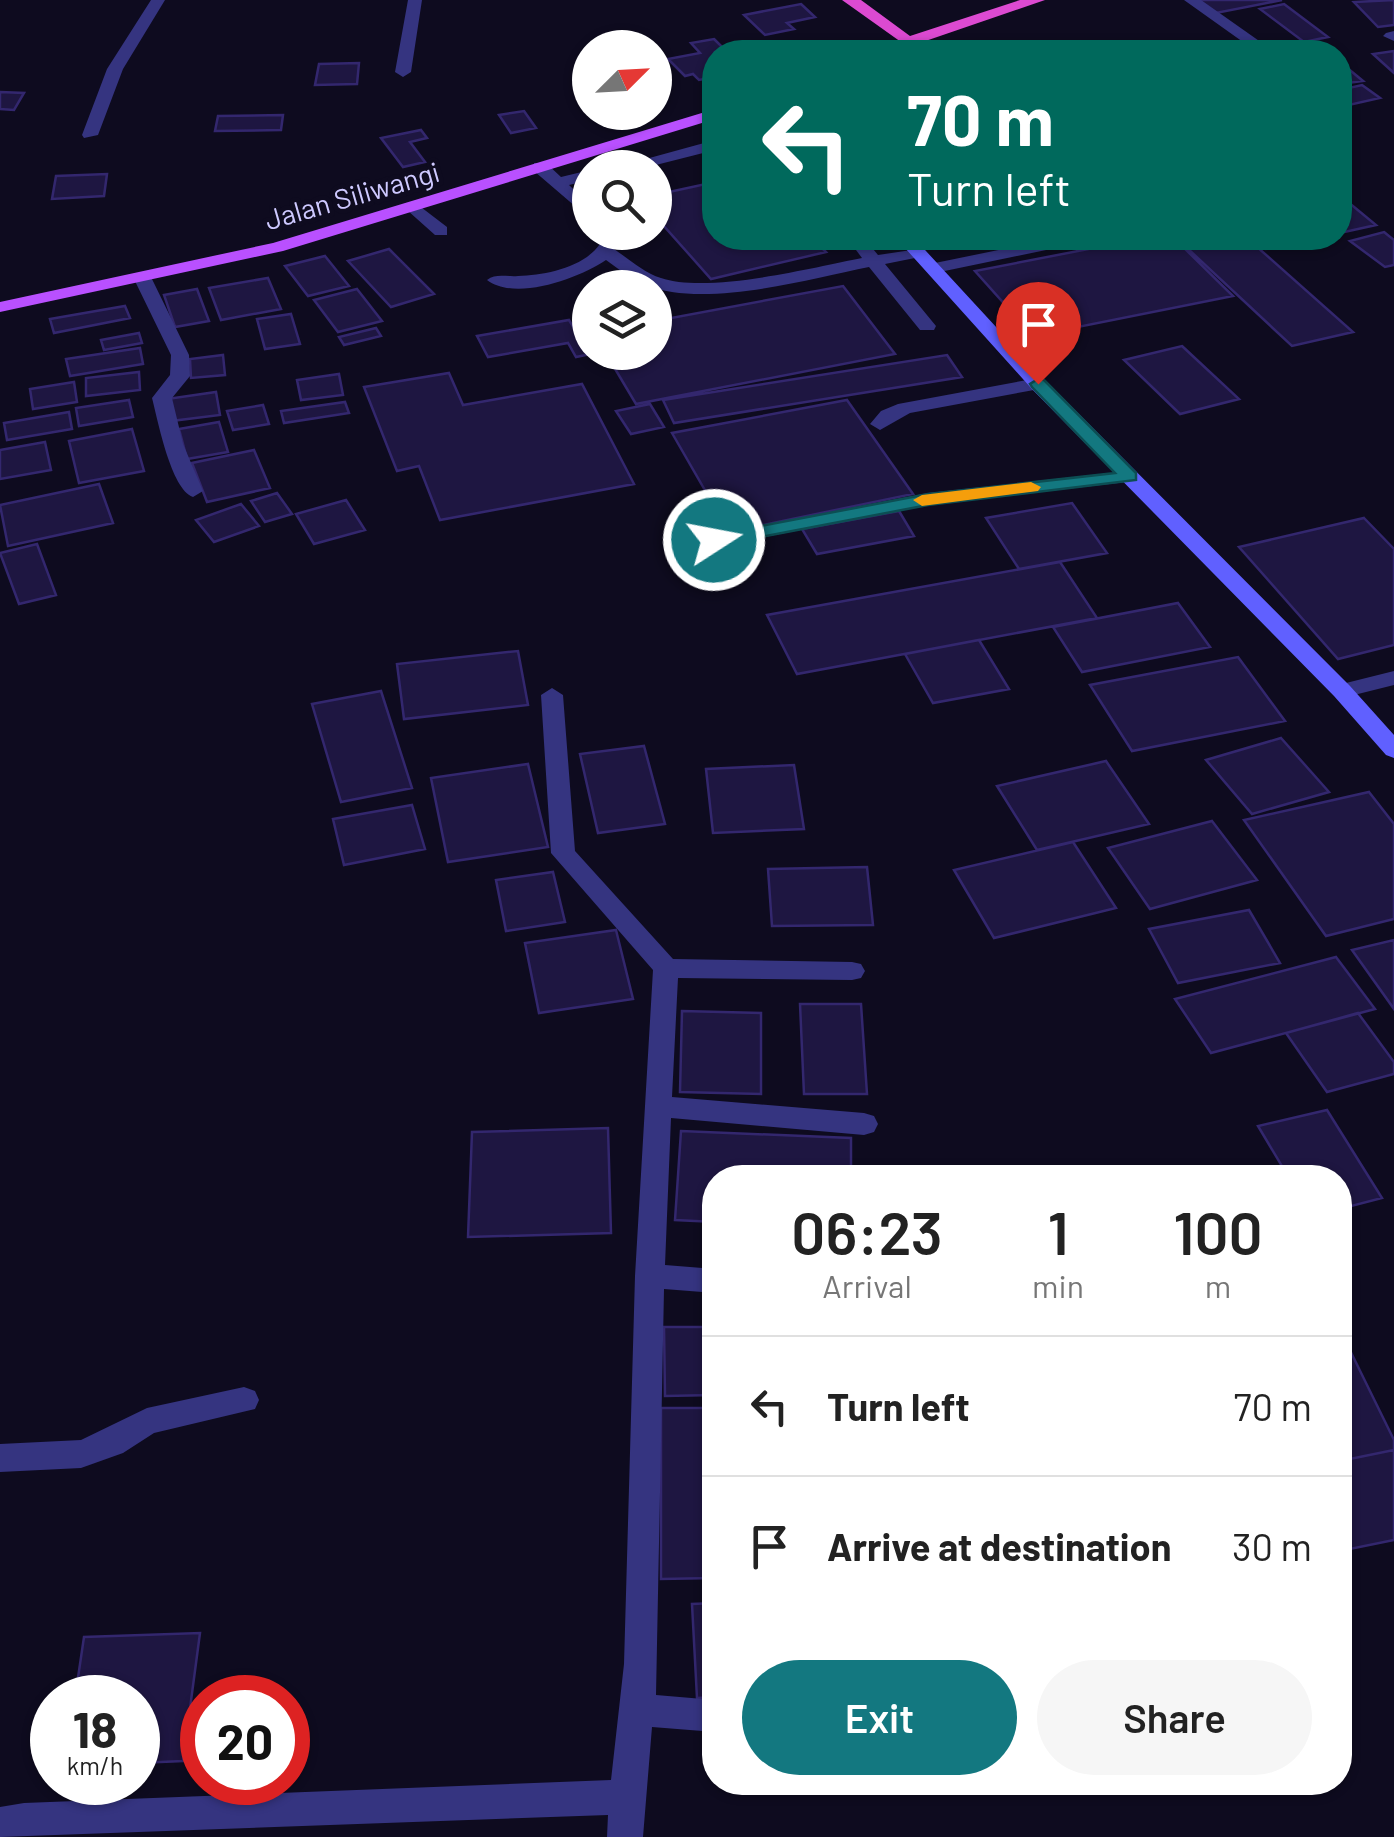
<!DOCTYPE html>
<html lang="en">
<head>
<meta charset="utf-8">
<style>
  :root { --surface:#fff; --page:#f6f6f6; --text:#222; --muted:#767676; --line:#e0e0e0; --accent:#137880 }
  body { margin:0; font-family:Barlow,sans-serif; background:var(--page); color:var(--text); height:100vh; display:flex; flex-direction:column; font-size:38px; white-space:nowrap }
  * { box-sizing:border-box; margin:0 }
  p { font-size:32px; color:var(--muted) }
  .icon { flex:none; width:55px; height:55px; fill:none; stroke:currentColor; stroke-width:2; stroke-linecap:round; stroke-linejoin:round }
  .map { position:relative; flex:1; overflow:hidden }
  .sheet { position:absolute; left:702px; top:1165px; width:650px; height:630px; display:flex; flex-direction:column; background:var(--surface); border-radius:40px; box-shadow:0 2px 8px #0004 }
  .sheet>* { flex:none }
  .banner { position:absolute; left:702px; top:40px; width:650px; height:210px; border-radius:40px; box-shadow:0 2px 8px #0004; background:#00695c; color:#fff; overflow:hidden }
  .needle { width:65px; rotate:66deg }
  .controls { position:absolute; left:572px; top:30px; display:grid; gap:20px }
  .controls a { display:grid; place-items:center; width:100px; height:100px; border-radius:50%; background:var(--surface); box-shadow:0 2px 8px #0004; font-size:50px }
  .speed { position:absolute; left:30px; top:1675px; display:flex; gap:20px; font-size:50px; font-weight:700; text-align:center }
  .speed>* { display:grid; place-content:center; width:130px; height:130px; border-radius:50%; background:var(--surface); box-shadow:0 2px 8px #0004; line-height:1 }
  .speed small { font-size:25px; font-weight:400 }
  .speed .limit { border:15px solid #d22; background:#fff; color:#111 }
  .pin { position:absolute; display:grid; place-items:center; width:85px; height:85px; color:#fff; margin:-102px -42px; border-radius:50% 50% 50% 0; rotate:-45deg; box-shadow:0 0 10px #0007 }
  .pin .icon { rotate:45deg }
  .me { position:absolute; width:110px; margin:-55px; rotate:79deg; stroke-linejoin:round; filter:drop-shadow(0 0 8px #0008) }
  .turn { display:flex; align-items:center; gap:35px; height:210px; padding:0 40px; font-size:45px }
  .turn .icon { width:130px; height:130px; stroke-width:2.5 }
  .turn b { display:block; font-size:70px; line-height:85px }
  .eta { display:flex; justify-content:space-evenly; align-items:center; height:170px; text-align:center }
  .eta b { font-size:60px; font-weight:600; line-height:70px }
  .primary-button { display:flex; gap:20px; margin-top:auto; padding:20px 40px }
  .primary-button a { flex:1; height:115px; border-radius:60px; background:var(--accent); color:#fff; font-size:40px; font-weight:600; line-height:115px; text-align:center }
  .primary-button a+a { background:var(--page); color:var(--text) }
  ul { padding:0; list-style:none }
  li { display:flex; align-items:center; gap:30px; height:140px; padding:0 40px; border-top:2px solid var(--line) }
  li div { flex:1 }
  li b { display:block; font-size:38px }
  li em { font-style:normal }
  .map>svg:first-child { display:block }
</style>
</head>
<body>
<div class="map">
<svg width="1394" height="1837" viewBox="0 0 1394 1837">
  <rect width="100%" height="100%" fill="#0e0b1f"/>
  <!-- building -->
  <path fill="#1e1641" stroke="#33276e" stroke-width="2.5" d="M1198 0H1282L1216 13Z
    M1394 0V25L1378 27 1354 2Z
    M801 4 815 17 787 23 794 29 765 35 744 15Z
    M1284 4 1328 37 1304 42 1260 9Z
    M714 39 723 48 745 43 754 52H715V77L699 80 693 74 685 76 668 59 700 53 691 43Z
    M1315 42 1328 52 1272 50Z
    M1394 51V73L1373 54Z
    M1340 62 1363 81 1340 84Z
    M359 63 357 84 315 85 319 64Z
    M1362 85 1380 98 1340 107V90Z
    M0 92 24 93 14 110 0 109Z
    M524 111 536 128 511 133 499 115Z
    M283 115 281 130 215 131 218 116Z
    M421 130 427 138 410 142 425 162 403 167 381 138Z
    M107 174 104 196 52 199 56 176Z
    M715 182V238H812L826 252 711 279 655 216V195Z
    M1342 197 1376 225 1340 233Z
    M1384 232 1394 240V265L1385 267 1350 241Z
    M1145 238H1174L1233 296 1033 336 975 271Z
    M1230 238H1247L1353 332 1292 346 1186 247Z
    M1253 238H1319L1266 249Z
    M389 249 434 294 391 307 348 261Z
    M325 256 349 286 308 296 285 266Z
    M268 278 281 309 221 320 209 288Z
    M843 286 895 354 636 404 605 352H655V321Z
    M197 289 209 321 175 327 164 295Z
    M357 289 382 321 338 332 314 300Z
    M125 306 130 318 54 333 50 319Z
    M291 314 300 344 265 349 257 319Z
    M569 320 578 335 590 333V352H600L576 357 568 343 488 357 477 336Z
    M376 328 381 336 344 345 339 337Z
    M139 333 142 343 104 350 101 340Z
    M1182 346 1239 399 1180 414 1124 360Z
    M140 348 143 364 70 376 66 359Z
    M223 355 225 375 191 378 190 359Z
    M947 355 962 377 674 423 663 400Z
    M139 372 140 390 86 396V378Z
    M449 373 463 405 582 384 634 484 440 520 419 466 397 471 364 387Z
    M339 374 343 395 301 400 297 380Z
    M74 382 77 402 33 409 30 389Z
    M216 392 220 415 171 421 167 399Z
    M129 400 133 417 79 426 76 408Z
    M847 400 913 494 729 532 672 433Z
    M345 402 349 413 284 423 281 411Z
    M650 404 664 427 631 434 616 411Z
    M263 405 269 424 233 430 227 411Z
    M69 412 72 429 7 440 4 423Z
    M219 422 228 452 187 459 179 429Z
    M132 429 144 471 79 483 69 441Z
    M45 442 51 470 0 479V450Z
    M254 450 270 488 207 502 192 463Z
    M99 484 113 523 8 546 0 505Z
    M277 493 292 514 265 522 251 501Z
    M346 500 365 530 314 544 296 514Z
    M1072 503 1107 553 1019 569 986 518Z
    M241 504 259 526 214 542 196 520Z
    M899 511 914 536 817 554 802 529Z
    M1364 518 1394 549V645L1338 659 1239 547Z
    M37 544 56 595 19 604 0 553Z
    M1060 562 1097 618 797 674 767 615Z
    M1178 603 1210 647 1082 672 1053 627Z
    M979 640 1009 689 933 703 905 654Z
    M518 651 528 705 404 719 397 664Z
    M1238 657 1285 721 1132 751 1090 685Z
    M381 691 412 788 341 802 312 704Z
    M1281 738 1329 792 1252 814 1206 760Z
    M644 746 665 824 598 833 580 754Z
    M1106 761 1149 824 1037 850 997 786Z
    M528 764 548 847 448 862 431 778Z
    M794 765 804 829 713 833 706 769Z
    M1369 792 1394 824V919L1326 936 1244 820Z
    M412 805 425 849 344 865 333 819Z
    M1212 821 1257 880 1150 909 1108 848Z
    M1073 842 1116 908 994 938 954 870Z
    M867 867 873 925 772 926 768 869Z
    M553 872 565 922 506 931 496 880Z
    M1249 910 1280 963 1178 983 1149 929Z
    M616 930 633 999 539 1013 525 943Z
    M1394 940V1009L1352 950Z
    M1336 957 1375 1009 1211 1053 1175 999Z
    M800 1004H861L867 1094H804Z
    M682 1011 761 1013V1094L680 1092Z
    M1358 1013 1394 1062V1074L1327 1092 1286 1033Z
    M1327 1110 1382 1198 1340 1209V1178H1289L1258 1126Z
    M608 1128 611 1233 468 1237 472 1132Z
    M681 1131 851 1138V1178H715V1222L675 1220Z
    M664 1327H715V1395L665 1396Z
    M1340 1330 1394 1440V1450L1340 1461Z
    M661 1408H715V1578L661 1579Z
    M1394 1450V1540L1340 1551V1461Z
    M715 1603V1697L697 1698 692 1604Z
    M200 1633 183 1761 138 1763V1698H75L84 1637Z"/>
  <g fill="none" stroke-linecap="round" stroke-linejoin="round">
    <!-- service -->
    <path fill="#353480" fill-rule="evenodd" d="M715 140V150L644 168H613Z
      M534 163H546L561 177 590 170V180L569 185 590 205V219L534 171Z
      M413 201 447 227V235H435L407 210 404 206Z
      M599 232H617L614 249C629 259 644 273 661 278 708 294 811 268 862 258L847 238H864L878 255 925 248V256L885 264 936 326 934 330H920L869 267C809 279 704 309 646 285 631 280 619 269 606 260 579 278 516 302 487 280 496 273 506 277 518 276 545 275 583 268 600 244Z
      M1057 238H1089L1080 243 935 273 926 268 935 263Z
      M1038 378 1048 384 1045 388 910 413 880 430 870 424 881 411 898 404Z
      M1129 471 1139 477 1136 481 928 505 714 547 704 541 714 535 928 493Z"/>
    <!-- minor -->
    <path fill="#353480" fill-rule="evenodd" d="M151 0H165L123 69 98 135 84 138 82 135 107 69Z
      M408 0H422L411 72 403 77 395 72Z
      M1184 0H1201L1275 52H1257Z
      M1394 31V41L1383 36 1386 33Z
      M142 272 151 277 189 355 190 376 172 398 183 444 203 491 193 497C171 489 158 421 152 398L170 375 171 355 133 277Z
      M1394 671V685L1342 698 1331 691 1334 686Z
      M552 688 563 695 575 851 673 959 852 962 861 964 865 971 861 978 852 980 678 978 672 1097 864 1113 874 1116 878 1124 874 1132 864 1135 671 1118 665 1265 715 1269V1293L664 1289 656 1695 715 1700V1732L652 1727 643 1837H607L608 1815 0 1837V1807L24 1803 611 1780 624 1664 635 1276 653 970 551 853 541 695Z
      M244 1387 255 1391 259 1400 255 1409 154 1433 123 1453 81 1468 0 1472V1444L81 1440 147 1408Z"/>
    <!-- secondary -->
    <path fill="#6060ff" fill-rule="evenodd" d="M896 238H914L1045 380 1350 686 1394 735V758L1386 755 1334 696 1031 388Z"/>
    <!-- primary -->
    <path fill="#b950ff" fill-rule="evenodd" d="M908 37 913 39V45L894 52H873Z
      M715 109V119L283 251 0 312V302L273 243Z"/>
    <!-- trunk -->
    <path fill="#dc4ad1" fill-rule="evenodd" d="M842 0H861L910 36 1020 0H1045L908 47Z"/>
  </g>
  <!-- route -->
  <path fill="#137880" stroke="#0c4e53" stroke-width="2.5" d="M1038 379 1044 380 1136 473V480L928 505 714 546 705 540 714 535 928 494 1115 473 1032 387 1030 384Z"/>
  <!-- slow -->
  <path fill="#f59e0b" d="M1031 482 1041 487 1038 491 922 506 913 500 922 495Z"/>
  <g text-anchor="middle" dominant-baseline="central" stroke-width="10" stroke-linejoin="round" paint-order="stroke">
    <!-- far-street labels -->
    <g font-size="28" fill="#cec9ff" stroke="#0e0b1f">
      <text transform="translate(352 195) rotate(-16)">Jalan Siliwangi</text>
    </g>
  </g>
</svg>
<div class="controls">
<a><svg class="needle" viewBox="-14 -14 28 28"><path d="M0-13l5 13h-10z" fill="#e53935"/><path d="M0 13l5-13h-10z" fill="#767676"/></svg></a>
<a><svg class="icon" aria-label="search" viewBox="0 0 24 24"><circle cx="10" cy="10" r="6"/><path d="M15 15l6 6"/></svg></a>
<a><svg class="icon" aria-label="layers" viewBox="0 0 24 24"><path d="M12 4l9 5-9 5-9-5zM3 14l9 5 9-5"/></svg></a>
</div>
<div class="speed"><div>18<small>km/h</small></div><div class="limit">20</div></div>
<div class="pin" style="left:1038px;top:384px;background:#d93025"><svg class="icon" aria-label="arrive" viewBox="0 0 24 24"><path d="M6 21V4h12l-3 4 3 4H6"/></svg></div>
<svg class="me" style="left:714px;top:540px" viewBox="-20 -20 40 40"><circle r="17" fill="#137880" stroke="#fff" stroke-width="3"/><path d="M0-11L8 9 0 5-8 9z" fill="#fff"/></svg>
<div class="banner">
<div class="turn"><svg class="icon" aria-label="left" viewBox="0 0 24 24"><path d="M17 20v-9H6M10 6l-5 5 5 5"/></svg><div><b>70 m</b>Turn left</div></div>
</div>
<section class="sheet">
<div class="eta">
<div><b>06:23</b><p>Arrival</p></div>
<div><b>1</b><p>min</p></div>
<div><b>100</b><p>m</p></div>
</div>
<ul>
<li><svg class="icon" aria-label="left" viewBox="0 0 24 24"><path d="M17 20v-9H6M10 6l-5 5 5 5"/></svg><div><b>Turn left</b></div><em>70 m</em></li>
<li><svg class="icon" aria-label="arrive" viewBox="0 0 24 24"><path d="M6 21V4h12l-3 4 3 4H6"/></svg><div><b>Arrive at destination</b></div><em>30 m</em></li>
</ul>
<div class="primary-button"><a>Exit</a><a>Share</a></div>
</section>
</div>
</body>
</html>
